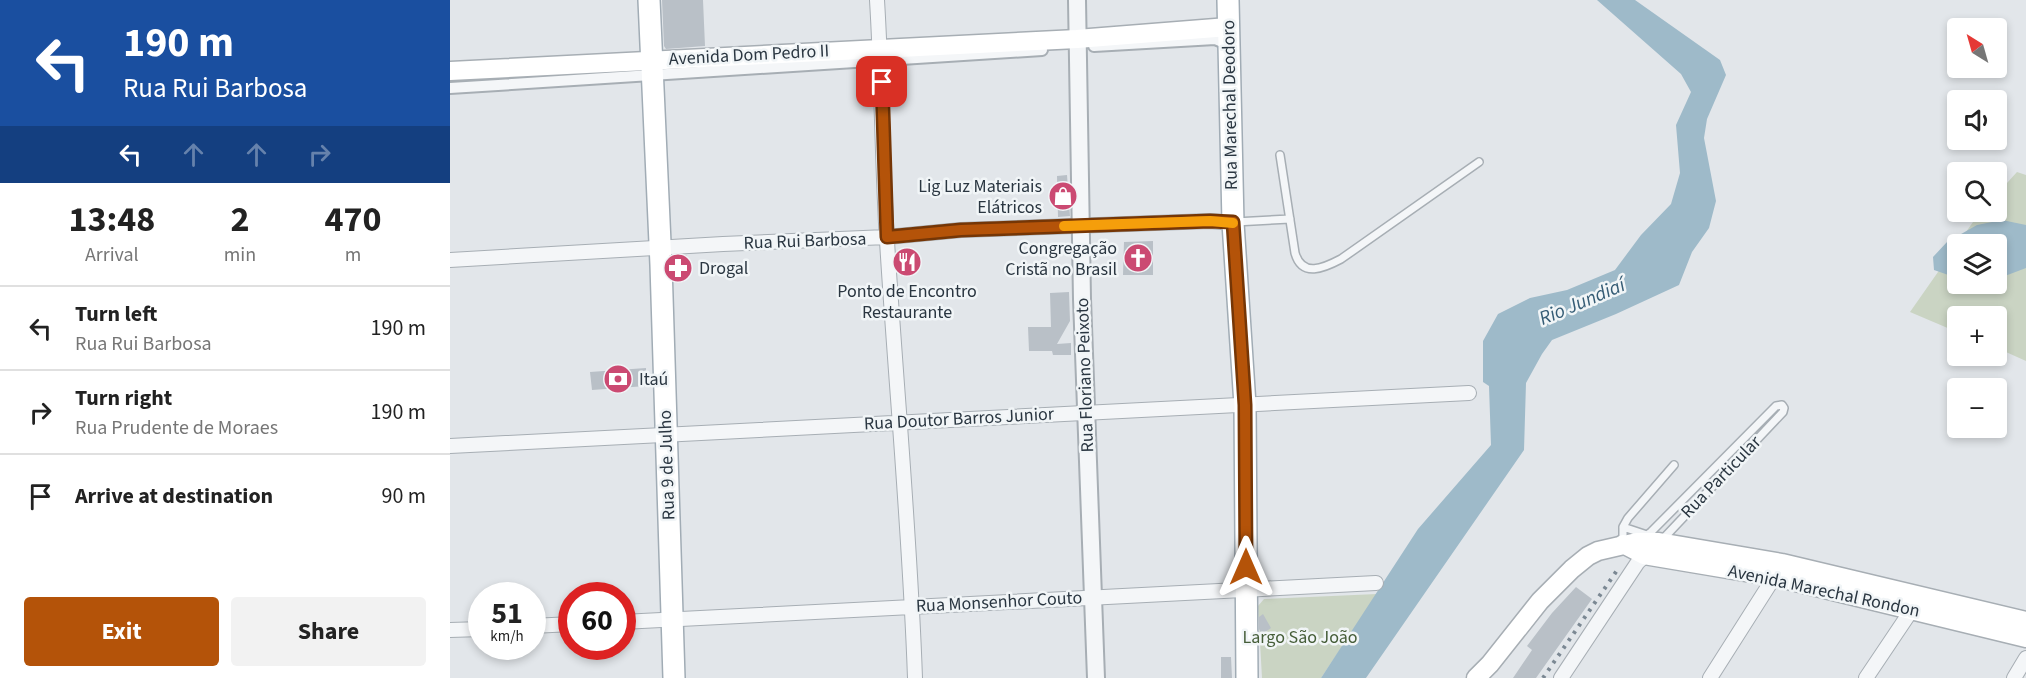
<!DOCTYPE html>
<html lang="en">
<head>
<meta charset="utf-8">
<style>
  :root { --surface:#fff; --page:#f2f2f2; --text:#222; --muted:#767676; --line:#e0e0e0; --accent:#b45309 }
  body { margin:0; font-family:"Source Sans 3",sans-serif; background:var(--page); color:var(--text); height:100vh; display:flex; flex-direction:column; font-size:22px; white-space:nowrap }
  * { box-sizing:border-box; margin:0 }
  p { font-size:20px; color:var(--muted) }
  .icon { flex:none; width:33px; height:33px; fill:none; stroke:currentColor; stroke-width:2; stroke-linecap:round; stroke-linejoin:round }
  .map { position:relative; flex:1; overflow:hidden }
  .sheet { display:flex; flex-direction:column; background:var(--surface); width:450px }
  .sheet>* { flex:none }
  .top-card { background:#1a4fa0; color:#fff; overflow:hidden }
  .needle { width:39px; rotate:323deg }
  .tools { position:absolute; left:1497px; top:18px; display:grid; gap:12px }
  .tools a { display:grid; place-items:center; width:60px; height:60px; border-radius:6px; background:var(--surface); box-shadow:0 3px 9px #0003; font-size:30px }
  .speed { position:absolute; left:18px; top:582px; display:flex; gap:12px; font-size:30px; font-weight:700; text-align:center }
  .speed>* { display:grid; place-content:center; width:78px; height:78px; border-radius:50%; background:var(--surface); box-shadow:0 3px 9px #0003; line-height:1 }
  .speed small { font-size:15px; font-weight:400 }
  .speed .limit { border:9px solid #d22; background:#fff; color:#111 }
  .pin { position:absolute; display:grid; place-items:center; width:51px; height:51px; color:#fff; margin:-26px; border-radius:12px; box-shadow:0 3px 9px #0006 }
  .me { position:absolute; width:66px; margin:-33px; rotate:0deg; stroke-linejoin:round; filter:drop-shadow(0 0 4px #0008) }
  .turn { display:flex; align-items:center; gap:21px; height:126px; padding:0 24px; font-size:27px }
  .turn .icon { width:78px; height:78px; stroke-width:2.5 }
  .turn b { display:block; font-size:42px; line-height:51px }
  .lanes { display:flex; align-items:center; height:57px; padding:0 24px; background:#0003; justify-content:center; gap:30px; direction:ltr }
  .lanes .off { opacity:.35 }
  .eta { display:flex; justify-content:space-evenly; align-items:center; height:102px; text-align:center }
  .eta b { font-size:36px; font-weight:700; line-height:42px }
  .button { display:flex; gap:12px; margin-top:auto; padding:12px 24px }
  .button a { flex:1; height:69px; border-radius:6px; background:var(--accent); color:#fff; font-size:24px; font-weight:700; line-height:69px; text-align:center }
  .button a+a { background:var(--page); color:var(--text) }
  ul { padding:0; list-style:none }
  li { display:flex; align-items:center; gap:18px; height:84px; padding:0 24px; border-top:2px solid var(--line) }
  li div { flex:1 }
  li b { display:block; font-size:22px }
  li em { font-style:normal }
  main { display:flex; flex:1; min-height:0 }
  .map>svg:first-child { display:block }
</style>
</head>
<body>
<main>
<section class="sheet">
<div class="top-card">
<div class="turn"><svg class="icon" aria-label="left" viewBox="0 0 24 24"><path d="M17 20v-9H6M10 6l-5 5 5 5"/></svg><div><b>190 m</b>Rua Rui Barbosa</div></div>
<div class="lanes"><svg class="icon" aria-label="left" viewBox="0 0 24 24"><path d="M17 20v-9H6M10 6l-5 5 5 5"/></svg><svg class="icon off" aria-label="ahead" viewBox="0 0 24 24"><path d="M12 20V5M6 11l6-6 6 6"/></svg><svg class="icon off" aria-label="ahead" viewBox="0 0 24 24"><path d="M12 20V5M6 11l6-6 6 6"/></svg><svg class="icon off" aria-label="right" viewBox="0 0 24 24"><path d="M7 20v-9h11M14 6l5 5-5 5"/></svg></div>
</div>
<div class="eta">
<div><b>13:48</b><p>Arrival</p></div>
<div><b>2</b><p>min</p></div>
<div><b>470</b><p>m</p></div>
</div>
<ul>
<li><svg class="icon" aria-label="left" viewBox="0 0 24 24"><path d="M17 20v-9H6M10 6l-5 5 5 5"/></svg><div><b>Turn left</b><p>Rua Rui Barbosa</p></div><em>190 m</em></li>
<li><svg class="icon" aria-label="right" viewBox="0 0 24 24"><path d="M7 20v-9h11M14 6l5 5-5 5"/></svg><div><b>Turn right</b><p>Rua Prudente de Moraes</p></div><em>190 m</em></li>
<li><svg class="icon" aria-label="arrive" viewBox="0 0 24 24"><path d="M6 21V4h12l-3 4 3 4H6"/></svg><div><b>Arrive at destination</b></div><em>90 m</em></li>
</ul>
<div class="button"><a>Exit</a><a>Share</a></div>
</section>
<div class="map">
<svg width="1576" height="678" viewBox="0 0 1576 678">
  <rect width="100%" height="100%" fill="#e2e6ea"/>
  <!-- green -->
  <path fill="#cad4c3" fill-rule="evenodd" d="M1567 172 1576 175V361L1547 348 1546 316H1508L1507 332 1460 312 1530 212H1546L1547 194ZM1508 244H1546V284H1508Z
    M927 594 871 678H812L808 606 814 599Z"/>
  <!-- water -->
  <path fill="#9ebac9" d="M1147 0H1185L1270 60 1276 75 1257 119 1254 138 1266 201 1259 228 1242 252 1229 285 1166 314 1102 340 1092 354 1076 383 1074 450 916 678H871L968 529 1041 445 1039 386 1033 382V341L1048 314 1080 298 1117 290 1165 270 1191 235 1221 204 1230 173 1226 125 1241 92 1231 74Z
    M1552 220 1576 225V268L1547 279 1546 244H1508L1507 278 1484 270 1483 257 1497 242 1527 225Z"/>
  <!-- building -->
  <path fill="#b9c0c7" d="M212 0H253L255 46 216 49 214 46Z
    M617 175 620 216 608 217 607 176Z
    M703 241V275H673L674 242Z
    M465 249 466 274 449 275V250Z
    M619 292 620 321 607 344 621 343V355H603L602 351H579L578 327H601L600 293Z
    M196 368V386L142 390 140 372Z
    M1126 587 1142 599 1086 678H1063L1082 650 1077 646 1102 613Z
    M813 614 821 628 812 634 809 629V617Z
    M771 657H781L782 678H771Z"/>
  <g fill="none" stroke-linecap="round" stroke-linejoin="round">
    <!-- service casing -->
    <g stroke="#a7aeb4" stroke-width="10">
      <path id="service" d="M830 155 845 253C852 278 874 268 891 259L1029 162
        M785 222 840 219
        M1173 527 1197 535 1201 532 1326 406 1332 405 1334 408 1333 412 1211 541
        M1173 542V527L1178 518 1224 465"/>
    </g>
    <!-- pedestrian casing -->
    <g stroke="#a7aeb4" stroke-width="14">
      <path id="pedestrian" d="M644 46 765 39 779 45
        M0 88 592 50"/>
    </g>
    <!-- minor casing -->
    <g stroke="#a7aeb4" stroke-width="16">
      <path id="minor" d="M427 0C432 80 432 161 437 241 446 387 460 532 465 678
        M0 260 273 244 437 237 511 230 760 221 783 223
        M0 446 1019 393
        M172 622 926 583
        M82 626 122 624
        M0 630 32 629
        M1111 678 1188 562 1201 550
        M1260 678 1328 571
        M1416 678 1465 605
        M1564 678 1576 658"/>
    </g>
    <!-- tertiary casing -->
    <g stroke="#a7aeb4" stroke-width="20">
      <path id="tertiary" d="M627 0 632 299 646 678"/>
    </g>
    <!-- secondary casing -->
    <g stroke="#a7aeb4" stroke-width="21">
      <path id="secondary" d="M0 71 627 39 778 27
        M1173 544 1194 555 1325 577 1576 638
        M1026 678 1040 664 1090 601 1122 569 1138 556 1148 551 1187 542H1209L1332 563 1576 621"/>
    </g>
    <!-- primary casing -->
    <g stroke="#a1acb5" stroke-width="24">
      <path id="primary" d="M199 0 211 265 224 678
        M778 0 783 223 795 405 797 678"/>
    </g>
    <!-- service -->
    <use href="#service" stroke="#f4f6f8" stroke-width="7"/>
    <!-- pedestrian -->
    <use href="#pedestrian" stroke="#f4f6f8" stroke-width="10"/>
    <!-- minor -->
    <use href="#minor" stroke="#f4f6f8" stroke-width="14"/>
    <!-- tertiary -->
    <use href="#tertiary" stroke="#f4f6f8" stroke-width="16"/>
    <!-- secondary -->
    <use href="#secondary" stroke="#fff" stroke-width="18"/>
    <!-- primary -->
    <use href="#primary" stroke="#fff" stroke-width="21"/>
    <!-- rail -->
    <path stroke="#7b8893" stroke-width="4" stroke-dasharray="3 6" stroke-linecap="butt" d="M1093 678 1168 569"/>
  </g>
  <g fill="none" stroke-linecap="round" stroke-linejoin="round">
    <!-- route casing -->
    <g stroke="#753606" stroke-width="15">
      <path id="route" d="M432 82 437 237 511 230 760 221 783 222 795 405 796 567"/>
    </g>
    <!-- route -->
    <use href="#route" stroke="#b45309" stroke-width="10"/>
    <!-- slow -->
    <path stroke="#f59e0b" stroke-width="10" d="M614 226 760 221 783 223"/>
  </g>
  <!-- icons -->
  <defs>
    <g id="shop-disc" transform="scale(1.5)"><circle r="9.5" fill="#cb4a72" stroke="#f1f5f7"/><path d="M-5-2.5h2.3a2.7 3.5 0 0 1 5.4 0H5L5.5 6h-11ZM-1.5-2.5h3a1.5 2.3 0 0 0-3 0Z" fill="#fff"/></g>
    <g id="church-disc" transform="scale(1.5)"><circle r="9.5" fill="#cb4a72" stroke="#f1f5f7"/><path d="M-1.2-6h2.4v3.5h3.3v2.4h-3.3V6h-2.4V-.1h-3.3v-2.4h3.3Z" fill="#fff"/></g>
    <g id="restaurant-disc" transform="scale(1.5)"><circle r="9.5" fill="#cb4a72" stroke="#f1f5f7"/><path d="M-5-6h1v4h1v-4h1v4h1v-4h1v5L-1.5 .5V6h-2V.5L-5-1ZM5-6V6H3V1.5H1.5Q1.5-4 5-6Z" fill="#fff"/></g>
    <g id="pharmacy-disc" transform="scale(1.5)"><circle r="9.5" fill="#cb4a72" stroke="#f1f5f7"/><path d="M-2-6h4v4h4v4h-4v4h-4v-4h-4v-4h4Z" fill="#fff"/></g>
    <g id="bank-disc" transform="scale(1.5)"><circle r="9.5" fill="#cb4a72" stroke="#f1f5f7"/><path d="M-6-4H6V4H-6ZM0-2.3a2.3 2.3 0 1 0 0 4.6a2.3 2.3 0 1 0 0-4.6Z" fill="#fff"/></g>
  </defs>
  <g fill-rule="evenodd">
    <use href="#shop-disc" x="613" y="196"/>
    <use href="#church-disc" x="688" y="258"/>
    <use href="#restaurant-disc" x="457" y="262"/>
    <use href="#pharmacy-disc" x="228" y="268"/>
    <use href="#bank-disc" x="168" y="379"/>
  </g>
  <g text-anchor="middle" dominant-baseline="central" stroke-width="5" stroke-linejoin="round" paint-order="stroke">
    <!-- street labels -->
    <g font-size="18" fill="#2a3641" stroke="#f1f5f7">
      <text transform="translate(299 55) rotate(-3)">Avenida Dom Pedro II</text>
      <text transform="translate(780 105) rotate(-91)">Rua Marechal Deodoro</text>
      <text transform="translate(355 241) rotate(-2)">Rua Rui Barbosa</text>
      <text transform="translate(635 375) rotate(-92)">Rua Floriano Peixoto</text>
      <text transform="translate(509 419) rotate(-3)">Rua Doutor Barros Junior</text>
      <text transform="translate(217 465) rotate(-92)">Rua 9 de Julho</text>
      <text transform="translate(1271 477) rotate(-46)">Rua Particular</text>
      <text transform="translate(1374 591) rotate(12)">Avenida Marechal Rondon</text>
      <text transform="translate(549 602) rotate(-3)">Rua Monsenhor Couto</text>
    </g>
    <!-- poi labels -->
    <g font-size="18" fill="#2a3641" stroke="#f1f5f7" text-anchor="end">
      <text x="592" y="186">Lig Luz Materiais<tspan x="592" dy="21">Elátricos</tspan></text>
      <text x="667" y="248">Congregação<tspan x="667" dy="21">Cristã no Brasil</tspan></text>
      <text x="249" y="268" text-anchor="start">Drogal</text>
      <text x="457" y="291" text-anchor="middle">Ponto de Encontro<tspan x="457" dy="21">Restaurante</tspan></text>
      <text x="189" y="379" text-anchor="start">Itaú</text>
    </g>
    <!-- park labels -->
    <g font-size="18" fill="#455d38" stroke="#f1f5f7">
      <text x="850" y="637">Largo São João</text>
    </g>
    <!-- water labels -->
    <g font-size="20" font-style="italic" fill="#355c75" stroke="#f1f5f7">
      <text transform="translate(1132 302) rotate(-23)">Rio Jundiaí</text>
    </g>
  </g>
</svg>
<div class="tools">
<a><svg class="needle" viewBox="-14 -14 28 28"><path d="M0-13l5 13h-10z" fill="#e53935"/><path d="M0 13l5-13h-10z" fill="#767676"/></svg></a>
<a><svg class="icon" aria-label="sound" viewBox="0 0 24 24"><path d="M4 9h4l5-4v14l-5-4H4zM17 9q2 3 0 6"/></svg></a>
<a><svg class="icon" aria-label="search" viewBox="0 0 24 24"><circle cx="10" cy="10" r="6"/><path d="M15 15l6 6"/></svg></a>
<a><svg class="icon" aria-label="layers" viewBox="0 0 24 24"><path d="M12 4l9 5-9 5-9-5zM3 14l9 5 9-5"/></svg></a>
<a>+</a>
<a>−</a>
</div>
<div class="speed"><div>51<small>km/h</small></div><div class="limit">60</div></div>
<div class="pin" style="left:432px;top:82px;background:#d93025"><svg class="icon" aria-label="arrive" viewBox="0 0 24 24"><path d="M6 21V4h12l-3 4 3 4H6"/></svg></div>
<svg class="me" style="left:796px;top:567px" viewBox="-20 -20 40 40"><path d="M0-17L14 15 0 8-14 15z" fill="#b45309" stroke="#fff" stroke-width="4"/></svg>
</div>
</main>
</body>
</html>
